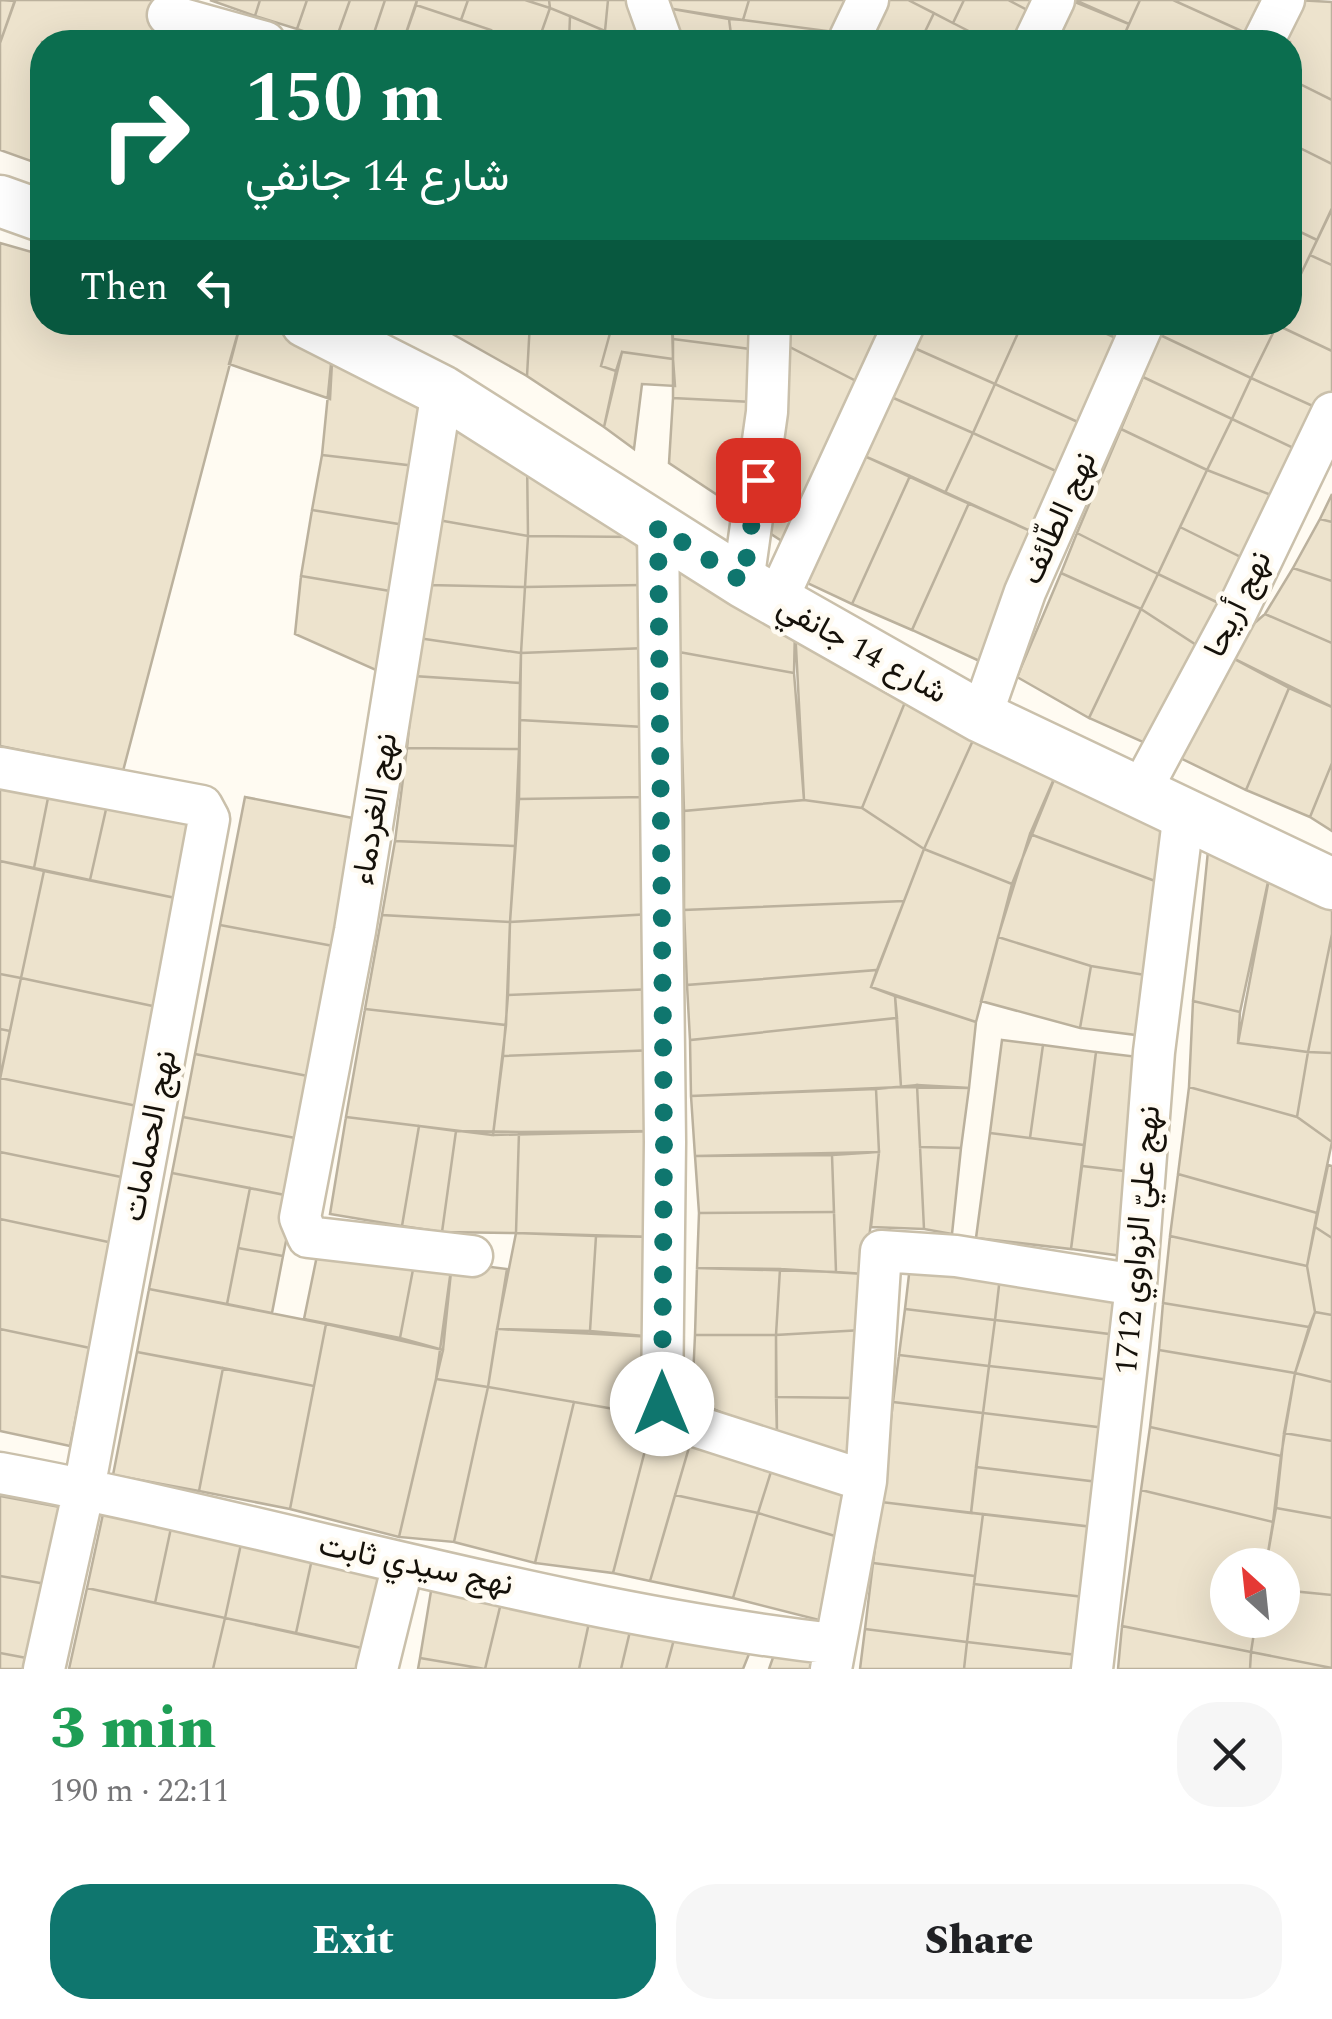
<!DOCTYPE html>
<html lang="en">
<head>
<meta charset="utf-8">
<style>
  :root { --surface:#fff; --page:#f6f6f6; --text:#202124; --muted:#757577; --accent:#0f766e }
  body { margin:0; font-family:Spectral,Vazirmatn,serif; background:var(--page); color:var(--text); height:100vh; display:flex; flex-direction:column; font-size:38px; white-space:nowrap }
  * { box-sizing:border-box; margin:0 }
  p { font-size:32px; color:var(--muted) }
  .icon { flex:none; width:55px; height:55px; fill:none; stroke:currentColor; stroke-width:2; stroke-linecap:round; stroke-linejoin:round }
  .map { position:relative; height:1669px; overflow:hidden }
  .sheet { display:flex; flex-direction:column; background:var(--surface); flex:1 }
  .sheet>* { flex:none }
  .top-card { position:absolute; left:30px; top:30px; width:1272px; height:305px; border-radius:40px; box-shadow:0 10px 40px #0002; background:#0b6e4f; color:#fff; overflow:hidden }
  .needle { width:65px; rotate:333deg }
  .controls { position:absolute; left:1210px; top:1548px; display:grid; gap:20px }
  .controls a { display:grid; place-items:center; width:90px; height:90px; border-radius:50%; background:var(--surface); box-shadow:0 10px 40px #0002; font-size:50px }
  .pin { position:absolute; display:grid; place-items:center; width:85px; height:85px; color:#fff; margin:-42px; border-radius:20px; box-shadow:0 5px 15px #0006 }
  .me { position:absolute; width:110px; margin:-55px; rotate:0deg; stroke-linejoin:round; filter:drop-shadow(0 0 8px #0008) }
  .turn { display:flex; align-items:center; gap:35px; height:210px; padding:0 50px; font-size:45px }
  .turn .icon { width:130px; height:130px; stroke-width:2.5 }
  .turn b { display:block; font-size:70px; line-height:85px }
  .then { display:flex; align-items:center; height:95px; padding:0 50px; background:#0003; gap:20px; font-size:38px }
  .round { display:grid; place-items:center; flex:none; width:105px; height:105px; border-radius:40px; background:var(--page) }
  .head { display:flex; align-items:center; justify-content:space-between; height:170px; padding:0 50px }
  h1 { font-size:60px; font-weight:800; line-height:75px; color:#1e9e55 }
  .button { display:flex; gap:20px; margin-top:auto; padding:20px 50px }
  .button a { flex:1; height:115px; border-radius:40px; background:var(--accent); color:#fff; font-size:40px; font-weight:800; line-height:115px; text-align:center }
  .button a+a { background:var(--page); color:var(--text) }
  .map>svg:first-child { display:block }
</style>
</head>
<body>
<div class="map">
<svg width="1332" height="1669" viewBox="0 0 1332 1669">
  <rect width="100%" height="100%" fill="#fffbf2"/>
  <!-- building -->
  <path fill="#ede3cd" stroke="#bbb19d" stroke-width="2.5" d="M0 0 15 1 0 43Z
    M15 0H168L153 42H42V165L0 150V43Z
    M210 0H260L255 16Z
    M260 0H307L297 29 255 16Z
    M307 0H350L335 42 297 29Z
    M350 0H385L371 42H335Z
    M385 0H417L403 42H371Z
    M417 0H468L461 20 416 5Z
    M468 0H525L550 8 538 42H487L491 30 461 20Z
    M525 0H549L550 8Z
    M549 0H608L605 31 550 8Z
    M608 0H636L647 42 605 31Z
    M665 0H749L743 20 667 8Z
    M749 0H858L842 33 743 20Z
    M884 0H908L934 13 920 42H864Z
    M908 0H964L953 23Z
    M964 0H1008L1035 14 1022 42H990L953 23Z
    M1008 0H1041L1035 14Z
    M1070 0 1129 24 1121 42H1051Z
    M1075 0H1140L1129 24Z
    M1140 0H1173L1257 38 1255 42H1121Z
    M1173 0H1274L1257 38Z
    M1296 0 1332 2V100L1290 79V42H1274Z
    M416 5 491 30 487 42H403Z
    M550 8 570 16 569 42H538Z
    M667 8 729 19 732 42H676Z
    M934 13 953 23 990 42H920Z
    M570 16 605 31V42H569Z
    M729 19 743 20 842 33 838 42H732Z
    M605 31 647 42H605Z
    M1290 79 1332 100V164L1290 143Z
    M1290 143 1332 164V208L1317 240 1290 227Z
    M1332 209V265L1310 255Z
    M1290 227 1317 240 1290 297Z
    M0 243 42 255V322H241L123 771 0 746Z
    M1310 255 1332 265V351L1277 325 1290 322V297Z
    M241 322H287L333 344 330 399 229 364Z
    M445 322H530L527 376 442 328Z
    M530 322 612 326 601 366 616 371 604 427 527 376Z
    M597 322H672L673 359 622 352 616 371 601 366 612 326Z
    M672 322H755L758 350 673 339Z
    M782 322H892L864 385 782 343Z
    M923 322H1023L995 384 912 347Z
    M1023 322H1081L1131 345 1093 429 995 384Z
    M1081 322H1137L1131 345Z
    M1162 322H1272L1277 325 1251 378 1158 334Z
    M1277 325 1332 351V400L1326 412 1251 378Z
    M1158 334 1251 378 1232 419 1143 377Z
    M673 339 758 350 752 402 673 398Z
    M782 343 864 385 791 547 768 532Z
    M333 344 426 391 416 466 322 455Z
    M912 347 995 384 973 433 889 396Z
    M622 352 673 359 675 386 642 384 634 449 604 427Z
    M1143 377 1232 419 1207 470 1121 429Z
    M1251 378 1326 412 1306 454 1232 419Z
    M995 384 1093 429 1071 478 973 433Z
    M889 396 973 433 945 493 862 455Z
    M673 398 752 402 743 512 669 463Z
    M458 409 527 458 528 536 438 520Z
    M1232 419 1306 454 1284 500 1207 470Z
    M1121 429 1207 470 1158 574 1077 533Z
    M973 433 1071 478 1044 537 945 493Z
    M322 455 416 466 405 525 312 510Z
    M862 455 910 476 852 604 805 582Z
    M527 458 636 537 528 536Z
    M1207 470 1284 500 1253 563 1180 527Z
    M910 476 969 503 912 630 852 604Z
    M1332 494V522L1320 519Z
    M969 503 1044 537 986 664 912 630Z
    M312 510 405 525 396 592 301 576Z
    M1320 519 1332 522V581L1293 568Z
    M438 520 528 536 525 587 428 585Z
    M1180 527 1253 563 1231 609 1158 574Z
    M1077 533 1158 574 1141 609 1061 573Z
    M528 536 636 537 641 585 525 587Z
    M679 551 795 628 794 673 679 652Z
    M1293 568 1332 581V643L1265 614Z
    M1061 573 1141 609 1089 718 1017 677Z
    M1158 574 1231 609 1207 652 1141 609Z
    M301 576 396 592 387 675 295 634Z
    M428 585 525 587 521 653 418 638Z
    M641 585 646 648 521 653 525 587Z
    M1141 609 1207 652 1154 747 1089 718Z
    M1265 614 1332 643V707L1221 652Z
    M795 628 910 690 862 808 804 800Z
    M418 638 521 653 520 683 414 676Z
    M646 648 643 727 520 720 521 653Z
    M679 652 794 673 804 800 684 811Z
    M1221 652 1289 688 1246 790 1174 755Z
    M414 676 520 683 519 749 407 748Z
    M1289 688 1332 707V763L1310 817 1246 790Z
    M910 690 979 727 924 849 862 808Z
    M520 720 643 727 645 797 519 799Z
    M979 727 1060 765 1012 884 924 849Z
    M407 748 519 749 515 846 395 841Z
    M1332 763V831L1310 817Z
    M1060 765 1175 824 1163 884 1030 834Z
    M0 783 49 793 34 868 0 861Z
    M49 793 107 805 90 880 34 868Z
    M245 797 368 821 344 948 220 925Z
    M645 797 651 914 510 922 519 799Z
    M804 800 862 808 924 849 904 901 684 910V811Z
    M107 805 201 825 185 900 90 880Z
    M1210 831 1271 868 1240 1012 1193 1001Z
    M1030 834 1163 884 1157 977 1091 966 998 937Z
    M395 841 515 846 510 922 382 915Z
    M924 849 1012 884 976 1022 871 987Z
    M0 861 44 871 21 978 0 974Z
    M1271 868 1332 898V934L1308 1052 1238 1043Z
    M44 871 185 900 162 1008 21 978Z
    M904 901 877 970 687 985 684 910Z
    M651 914 654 989 508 995 510 922Z
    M382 915 510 922 506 1025 365 1009Z
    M220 925 344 948 318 1078 195 1054Z
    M1332 934V1053L1308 1052Z
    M998 937 1091 966 1080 1028 981 1001Z
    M1091 966 1157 977 1152 1037 1080 1028Z
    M877 970 871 987 895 996 897 1018 690 1040 687 985Z
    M0 974 21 978 10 1031 0 1029Z
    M21 978 162 1008 142 1107 0 1078Z
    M654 989 656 1050 503 1056 508 995Z
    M895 996 976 1022 969 1088 901 1087Z
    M1193 1001 1240 1012 1238 1043 1308 1052 1297 1117 1189 1087Z
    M365 1009 506 1025 493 1135 346 1117Z
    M897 1018 901 1087 691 1096 690 1040Z
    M0 1029 10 1031 0 1079Z
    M1002 1040 1043 1045 1030 1138 990 1133Z
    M1043 1045 1096 1052 1084 1145 1030 1138Z
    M656 1050 661 1131 493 1135 503 1056Z
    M1096 1052 1147 1058 1133 1172 1082 1166Z
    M1308 1052 1332 1053V1142L1297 1117Z
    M195 1054 318 1078 306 1140 183 1117Z
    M0 1078 142 1107 126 1178 0 1152Z
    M917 1085 969 1088 961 1148 920 1147Z
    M917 1085 924 1229 871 1227 879 1152 876 1089Z
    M1189 1087 1297 1117 1332 1142 1317 1213 1178 1174Z
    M876 1089 879 1152 695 1156 691 1096Z
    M183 1117 306 1140 295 1197 172 1173Z
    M346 1117 419 1126 402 1226 330 1214Z
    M419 1126 456 1131 442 1232 402 1226Z
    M456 1131 519 1132 516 1233 442 1232Z
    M661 1131 657 1237 516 1233 519 1132Z
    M990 1133 1084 1145 1071 1249 976 1238Z
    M920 1147 961 1148 952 1234 924 1229Z
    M0 1152 126 1178 113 1243 0 1219Z
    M879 1152 865 1274 836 1272 832 1155Z
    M832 1155 834 1212 699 1213 695 1156Z
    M1328 1165 1332 1166V1238L1315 1227Z
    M1082 1166 1133 1172 1122 1256 1071 1249Z
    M172 1173 250 1188 227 1304 149 1289Z
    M1178 1174 1317 1213 1307 1266 1170 1236Z
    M250 1188 295 1197 283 1256 238 1248Z
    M834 1212 836 1272 697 1268 699 1213Z
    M0 1219 113 1243 90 1348 0 1329Z
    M1315 1227 1332 1238V1315L1315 1312 1307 1266Z
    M516 1233 596 1236 590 1331 497 1329Z
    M596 1236 657 1237 655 1337 590 1331Z
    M1170 1236 1307 1266 1315 1312 1309 1327 1163 1303Z
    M320 1241 415 1259 400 1338 304 1319Z
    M238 1248 283 1256 272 1313 227 1304Z
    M415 1259 452 1262 443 1350 400 1338Z
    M452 1262 507 1269 488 1387 436 1379Z
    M910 1266 1000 1277 995 1320 905 1309Z
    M697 1268 780 1269 776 1335H695Z
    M780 1269 865 1274 862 1330 776 1335Z
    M1000 1277 1131 1293 1126 1336 995 1320Z
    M149 1289 326 1324 314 1386 137 1352Z
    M1163 1303 1309 1327 1295 1373 1159 1350Z
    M905 1309 995 1320 989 1366 899 1355Z
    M1315 1312 1332 1315V1382L1295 1373Z
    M995 1320 1126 1336 1120 1381 989 1366Z
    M326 1324 443 1350 399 1537 290 1509Z
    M0 1329 90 1348 70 1446 0 1431Z
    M497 1329 655 1337 654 1416 488 1387Z
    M862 1330 860 1398 776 1397V1335Z
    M695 1335H776L777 1436 692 1400Z
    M1159 1350 1295 1373 1281 1456 1150 1427Z
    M137 1352 223 1368 199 1491 113 1475Z
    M899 1355 989 1366 983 1413 893 1402Z
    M989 1366 1120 1381 1114 1429 983 1413Z
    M223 1368 314 1386 290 1509 199 1491Z
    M1295 1373 1332 1382V1441L1284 1433Z
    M436 1379 488 1387 454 1542 399 1537Z
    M488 1387 574 1402 535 1563 454 1542Z
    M776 1397 860 1398 854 1468 777 1436Z
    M574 1402 654 1416 613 1573 535 1563Z
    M893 1402 983 1413 971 1513 881 1502Z
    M983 1413 1114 1429 1107 1483 976 1467Z
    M654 1416 693 1434 650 1581 613 1573Z
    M1150 1427 1281 1456 1273 1522 1141 1490Z
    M1284 1433 1332 1441V1518L1276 1508Z
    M693 1434 775 1459 758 1513 675 1495Z
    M775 1459 846 1487 835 1536 758 1513Z
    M976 1467 1107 1483 1102 1528 971 1513Z
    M1141 1490 1273 1522 1266 1565H1228V1620H1256L1251 1652 1122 1626Z
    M675 1495 758 1513 733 1598 650 1581Z
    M0 1496 60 1507 46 1584 0 1576Z
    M881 1502 983 1514 975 1576 873 1563Z
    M1276 1508 1332 1518V1595L1282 1590V1565H1266Z
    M758 1513 835 1536 819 1620 733 1598Z
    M103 1514 171 1528 155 1603 87 1588Z
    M983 1514 1102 1528 1093 1598 974 1584Z
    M171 1528 241 1544 225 1618 155 1603Z
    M241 1544 312 1559 296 1633 225 1618Z
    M312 1559 392 1576 375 1651 296 1633Z
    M873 1563 975 1576 967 1642 865 1629Z
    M0 1576 46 1584 32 1659 0 1653Z
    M974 1584 1093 1598 1086 1656 967 1642Z
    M432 1585 501 1603 485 1669 420 1658Z
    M87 1588 225 1618 213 1669H69Z
    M1282 1590 1332 1595V1668L1251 1652 1256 1620H1282Z
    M501 1603 590 1618 579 1669H485Z
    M225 1618 375 1651 371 1669H213Z
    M590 1618 632 1623 621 1669H579Z
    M632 1623 676 1632 666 1669H621Z
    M1122 1626 1251 1652 1250 1669H1118Z
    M865 1629 967 1642 964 1669H860Z
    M676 1632 753 1644 743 1669H666Z
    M967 1642 1086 1656 1084 1669H964Z
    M776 1649 817 1661 816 1669H769Z
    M1251 1652 1332 1668V1669H1250Z
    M0 1653 32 1659 30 1669H0Z
    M420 1658 485 1669H487H418Z"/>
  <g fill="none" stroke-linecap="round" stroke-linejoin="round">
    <!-- minor casing -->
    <g stroke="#cac0ab" stroke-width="45">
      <path id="minor" d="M647 0 662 42
        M168 15 265 42
        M848 42 868 0
        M1034 42 1054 0
        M1263 42 1284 0
        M442 391 355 931 300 1218 308 1237 472 1256
        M658 526 665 1142 662 1404 670 1418 866 1481
        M743 582 767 412 770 322
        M776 602 905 322
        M981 717 1025 592 1144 322
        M0 768 202 806 209 819 84 1489 44 1669
        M1140 792 1236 613 1332 413
        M0 1473C279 1525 552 1612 834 1644
        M377 1669 403 1564
        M831 1669 866 1481 881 1251 956 1256 1136 1285
        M1092 1669 1136 1285 1154 1052 1184 812"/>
    </g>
    <!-- tertiary casing -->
    <g stroke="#cac0ab" stroke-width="55">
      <path id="tertiary" d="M0 201 42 216
        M306 322 442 391 743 582 981 717 1332 884"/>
    </g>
    <!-- minor -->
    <use href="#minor" stroke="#fff" stroke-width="40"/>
    <!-- tertiary -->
    <use href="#tertiary" stroke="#fff" stroke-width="50"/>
  </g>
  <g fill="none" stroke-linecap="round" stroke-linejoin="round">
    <!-- route -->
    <path stroke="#0f766e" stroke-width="18" stroke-dasharray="0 32.4" d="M662 1404 664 1142 658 526 743 582 758 480"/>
  </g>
  <g text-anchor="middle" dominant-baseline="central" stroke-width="9" stroke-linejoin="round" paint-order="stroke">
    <!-- street labels -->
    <g font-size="32" fill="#15110a" stroke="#fffbf2">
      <text transform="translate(1059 518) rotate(-66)">نهج الطّائف</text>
      <text transform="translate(1238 604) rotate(-64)">نهج أريحا</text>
      <text transform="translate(862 650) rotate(29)">شارع 14 جانفي</text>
      <text transform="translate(375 809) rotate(-81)">نهج الغردماء</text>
      <text transform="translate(150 1136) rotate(-79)">نهج الحمامات</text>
      <text transform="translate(1138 1240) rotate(-85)">نهج عليّ الزواوي 1712</text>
      <text transform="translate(416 1565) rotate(12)">نهج سيدي ثابت</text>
    </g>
  </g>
</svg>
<div class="controls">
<a><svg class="needle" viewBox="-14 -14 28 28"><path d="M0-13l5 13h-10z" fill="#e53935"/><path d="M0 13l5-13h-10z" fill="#757577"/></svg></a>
</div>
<div class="pin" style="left:758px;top:480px;background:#d93025"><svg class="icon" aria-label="arrive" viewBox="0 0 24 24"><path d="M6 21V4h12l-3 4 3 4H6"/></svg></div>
<svg class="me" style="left:662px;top:1404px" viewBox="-20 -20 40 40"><circle r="19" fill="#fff"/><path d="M0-13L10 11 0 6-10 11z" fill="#0f766e"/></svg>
<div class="top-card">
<div class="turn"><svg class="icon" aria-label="right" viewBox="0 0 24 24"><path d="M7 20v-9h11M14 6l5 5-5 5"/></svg><div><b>150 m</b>شارع 14 جانفي</div></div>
<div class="then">Then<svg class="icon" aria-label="left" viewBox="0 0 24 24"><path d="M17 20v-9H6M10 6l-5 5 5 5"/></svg></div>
</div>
</div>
<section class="sheet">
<div class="head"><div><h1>3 min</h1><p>190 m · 22:11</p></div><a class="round"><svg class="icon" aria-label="close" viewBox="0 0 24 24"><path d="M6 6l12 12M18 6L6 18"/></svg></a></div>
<div class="button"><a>Exit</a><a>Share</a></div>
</section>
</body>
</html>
